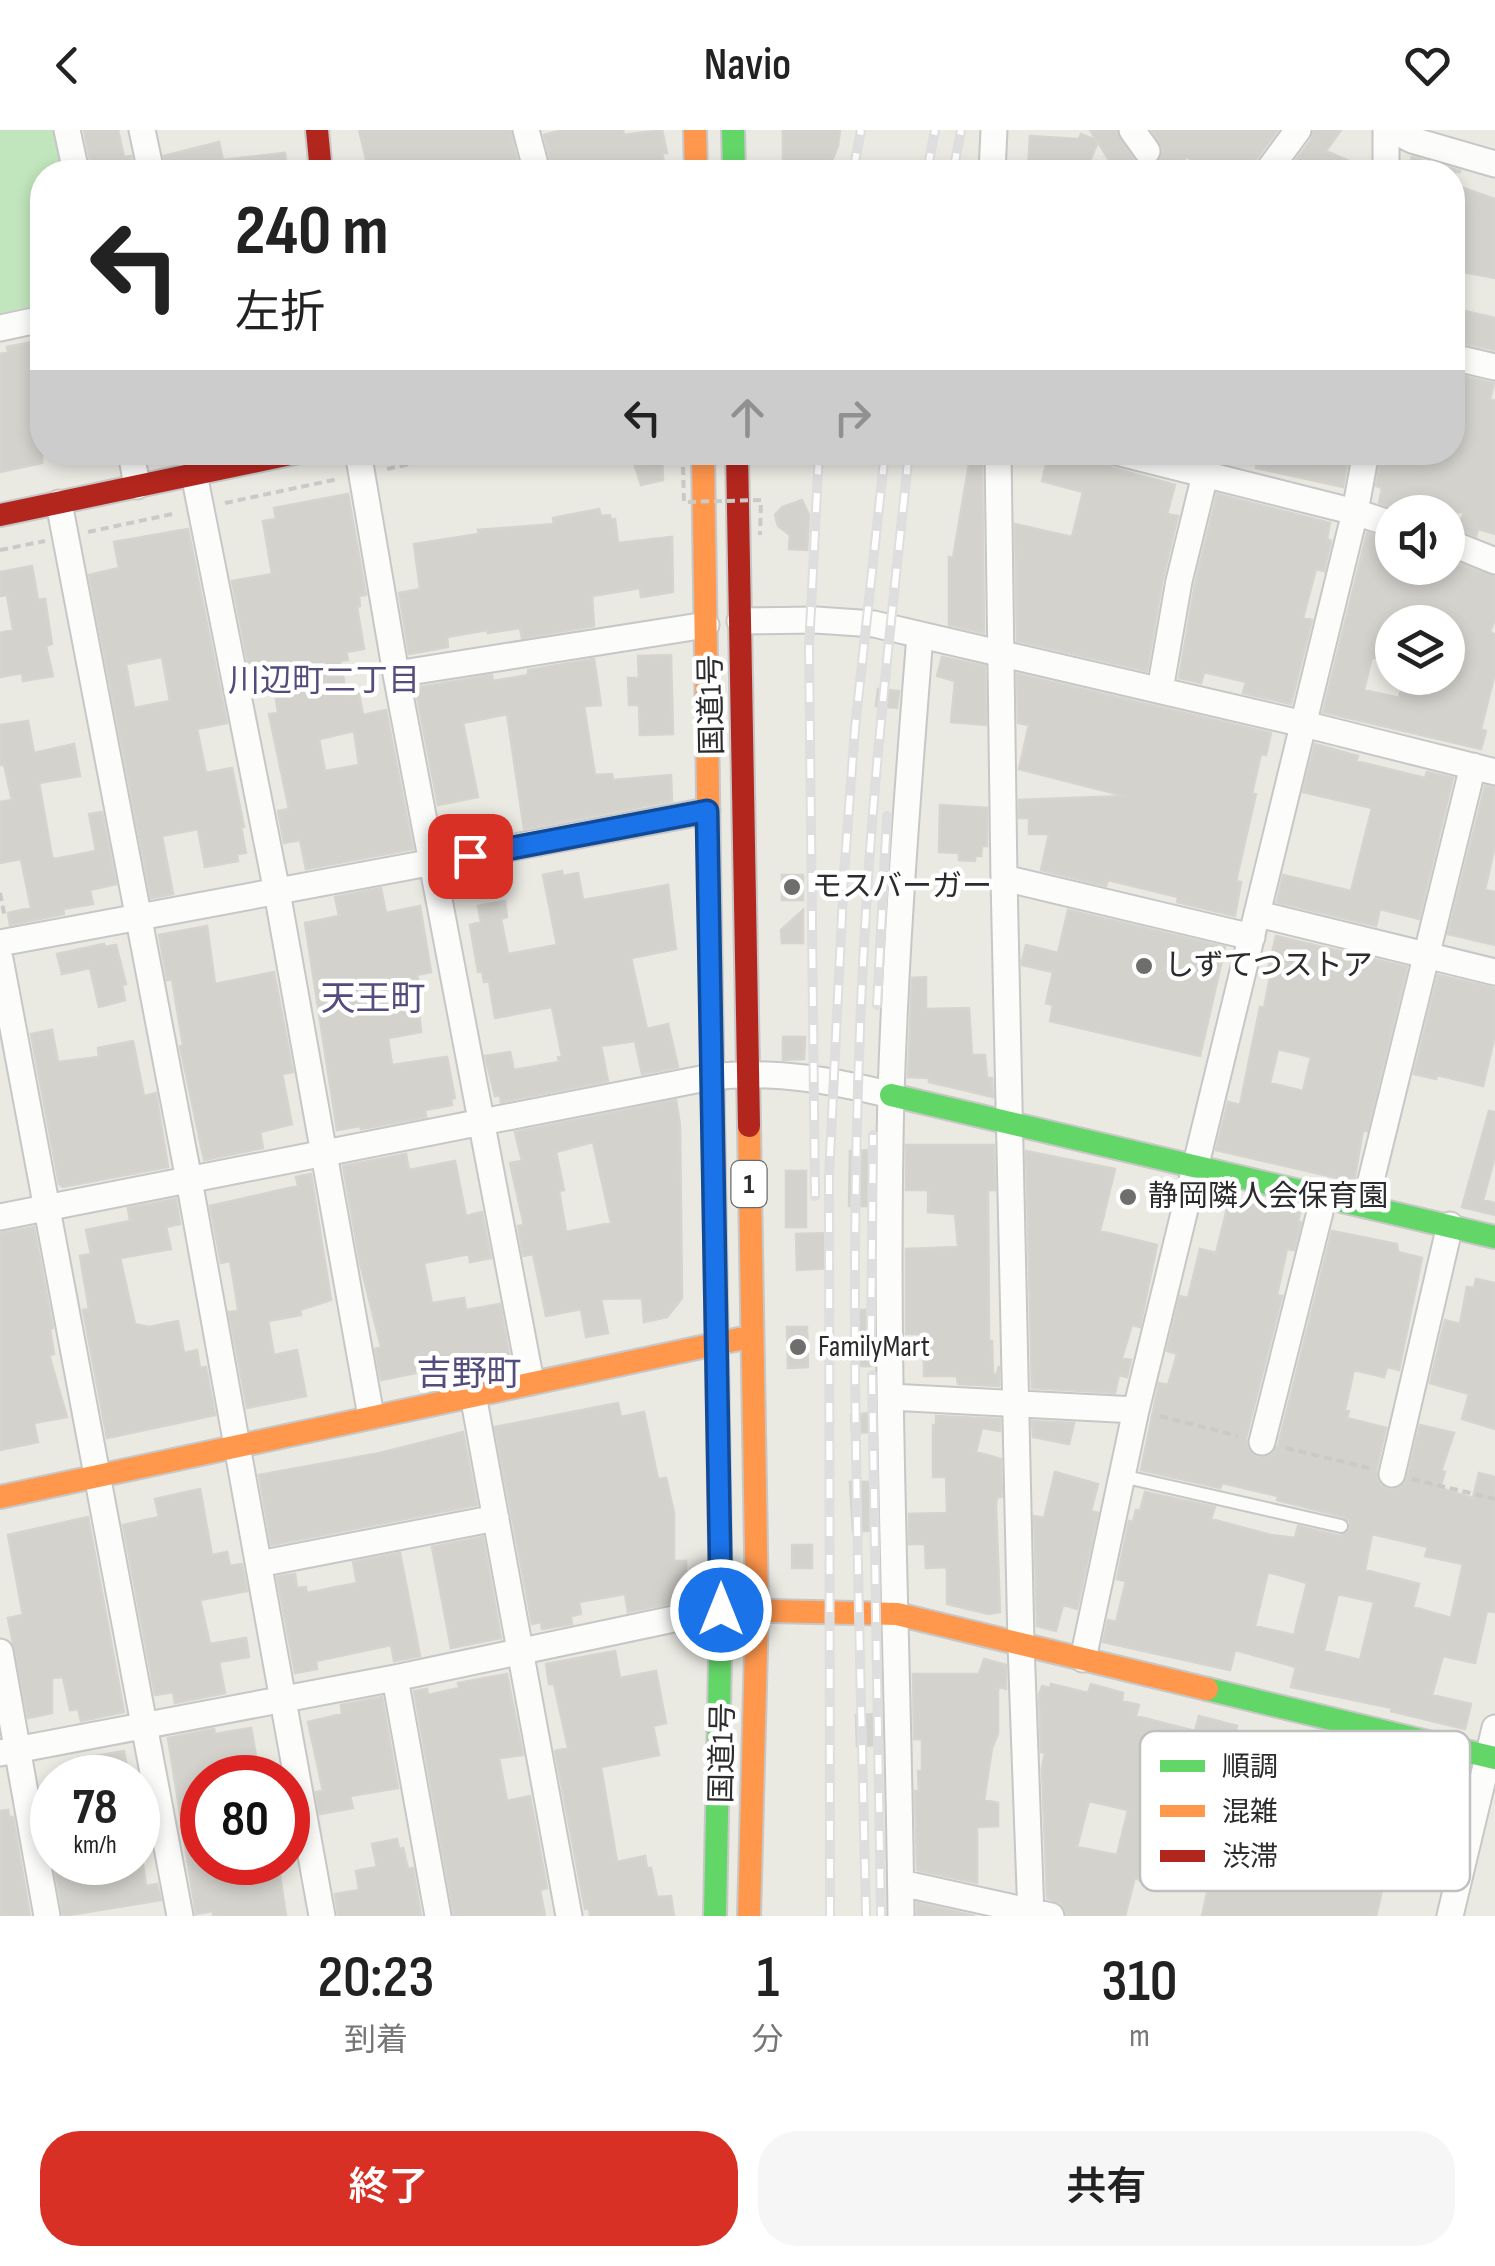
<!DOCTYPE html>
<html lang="ja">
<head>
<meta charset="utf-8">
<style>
  :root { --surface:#fff; --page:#f6f6f6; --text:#222; --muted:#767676; --accent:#d93025 }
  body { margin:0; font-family:"Sofia Sans Condensed","Noto Sans JP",sans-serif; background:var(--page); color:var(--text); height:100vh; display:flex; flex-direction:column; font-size:38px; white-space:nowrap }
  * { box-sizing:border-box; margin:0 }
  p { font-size:32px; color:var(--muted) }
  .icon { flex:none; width:55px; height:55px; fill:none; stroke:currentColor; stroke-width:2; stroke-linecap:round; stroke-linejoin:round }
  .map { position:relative; height:1786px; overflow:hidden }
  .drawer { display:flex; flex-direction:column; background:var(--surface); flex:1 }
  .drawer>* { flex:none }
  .hud { position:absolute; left:30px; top:30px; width:1435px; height:305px; border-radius:40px; box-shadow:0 5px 15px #0003; background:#fff; color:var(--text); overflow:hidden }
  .fabs { position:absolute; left:1375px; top:365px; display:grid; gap:20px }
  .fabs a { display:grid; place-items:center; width:90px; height:90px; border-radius:50%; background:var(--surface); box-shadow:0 5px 15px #0003; font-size:50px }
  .speed { position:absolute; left:30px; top:1625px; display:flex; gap:20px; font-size:50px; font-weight:700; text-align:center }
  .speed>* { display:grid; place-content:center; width:130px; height:130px; border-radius:50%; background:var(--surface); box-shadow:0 5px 15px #0003; line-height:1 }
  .speed small { font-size:25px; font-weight:400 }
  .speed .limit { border:15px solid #d22; background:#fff; color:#111 }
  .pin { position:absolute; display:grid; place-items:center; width:85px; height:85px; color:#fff; margin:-42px; border-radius:20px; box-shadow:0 5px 15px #0006 }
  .me { position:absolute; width:110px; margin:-55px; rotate:0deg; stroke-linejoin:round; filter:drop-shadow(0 0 8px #0008) }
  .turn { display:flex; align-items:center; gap:35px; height:210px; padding:0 40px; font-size:45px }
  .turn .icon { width:130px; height:130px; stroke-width:2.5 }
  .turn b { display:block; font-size:70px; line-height:85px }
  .lanes { display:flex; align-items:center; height:95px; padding:0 40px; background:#0003; justify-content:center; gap:50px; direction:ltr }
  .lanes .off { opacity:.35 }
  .eta { display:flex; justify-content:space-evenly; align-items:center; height:170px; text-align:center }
  .eta b { font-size:60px; font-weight:600; line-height:70px }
  .cta { display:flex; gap:20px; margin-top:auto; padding:20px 40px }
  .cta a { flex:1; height:115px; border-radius:40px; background:var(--accent); color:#fff; font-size:40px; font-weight:600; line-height:115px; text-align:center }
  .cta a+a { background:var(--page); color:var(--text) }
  header { display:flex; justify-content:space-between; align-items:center; height:130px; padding:0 40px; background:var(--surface); font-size:45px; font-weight:600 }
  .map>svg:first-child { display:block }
</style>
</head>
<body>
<header><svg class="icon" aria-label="back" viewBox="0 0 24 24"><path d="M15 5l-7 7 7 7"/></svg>Navio<svg class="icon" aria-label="heart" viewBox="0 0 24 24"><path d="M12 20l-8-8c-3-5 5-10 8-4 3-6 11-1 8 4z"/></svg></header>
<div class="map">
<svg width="1495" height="1786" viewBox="0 0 1495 1786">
  <rect width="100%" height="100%" fill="#eae9e2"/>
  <!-- green -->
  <path fill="#c1e5bc" d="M0 0H54L63 42H42V174L0 183Z"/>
  <!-- building -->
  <path fill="#d3d2cd" stroke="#d5d4ce" stroke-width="2.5" fill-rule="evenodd" d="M84 0H118L124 27 131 26 134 42H92Z
    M359 0H510L520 42H369Z
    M563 0H623L624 5 662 0 667 23H662L666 42H553L544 5Z
    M783 0H840L838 16 827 42H783Z
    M1090 0H1116L1134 30 1148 37 1157 34 1163 20 1152 0H1278L1254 32 1251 42H1203L1188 27 1159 42H1116L1098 12 1085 42H1028L1030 6 1079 9 1081 4 1096 10Z
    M1314 0H1341L1326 21 1370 40V42H1287L1311 10Z
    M219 12 223 30 285 23 287 42H215L214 37 193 42H167L164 26Z
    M1412 27 1460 41V42H1406Z
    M1452 54 1495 69V148L1452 140Z
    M1452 178 1495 188V220L1452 211Z
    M42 210V333L0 342V224L8 222 7 217Z
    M1454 244 1494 253 1490 269 1495 271V404L1478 399 1476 406 1458 399 1464 382H1403L1379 373 1382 358 1376 356 1382 322 1452 325V293L1462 263 1452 262Z
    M971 322H982L984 503 949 495V427L953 428Z
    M1049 322H1070L1102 330 1112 338 1175 355 1167 384 1178 386 1163 448 1147 541 1017 511 1015 394 1072 407 1083 362 1042 351Z
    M1259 322H1349L1343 357 1256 338Z
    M662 328 663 350 641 355 635 336Z
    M348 364 366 465 359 466 360 476 357 477 364 519 346 522 348 530 340 531 347 566 359 564 363 585 386 580 413 719 306 739 300 710 284 713 278 681 289 679 269 584 278 583 273 550 252 554 232 451 272 444 263 391 276 389 274 378ZM354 601 359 635 325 641 319 609Z
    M1217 364 1330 393 1327 409 1331 411 1324 441 1316 439 1303 488 1312 490 1291 574 1243 563 1246 552 1204 542 1201 553 1179 548 1195 454Z
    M802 370 809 385 807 420 789 419 790 405 778 396 775 385 782 377Z
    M599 379 601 386 610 385 611 390 615 389 618 413 672 407 673 462 641 467 640 458 592 466 594 496 522 508 520 498 488 503 487 500 447 507 448 517 409 524 399 463 420 459 414 414 479 404 478 400 554 394 553 388Z
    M188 399 227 593 197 599 206 643 232 638 244 697H241L246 723 237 724 238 731 205 737 198 699 162 706 173 764 151 768 89 445 119 438 114 412ZM162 527 170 571 134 578 126 534Z
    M1367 403 1392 410V438H1454L1456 433 1495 447V490L1490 501 1495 505V543L1481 599 1486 601 1481 619 1323 582ZM1392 492H1448V548H1404L1399 568 1364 560 1372 527 1392 532Z
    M32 436 38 470 45 469 52 514 46 516 53 546 23 551 22 543 0 547V503L13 500 7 465 0 466V442Z
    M671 525 673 604 640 605 639 575H629L628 548H639L638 526Z
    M942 527 985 536 986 595 951 592 955 551 937 546Z
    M594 529 601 575 584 576 595 645 612 644 613 650 671 645 672 671 524 699 507 584 463 593 478 667 438 675 416 562 420 557 492 545 493 551 528 545V540Z
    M1017 544 1271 603 1266 625 1261 624 1252 663 1256 664 1236 751 1241 752 1235 786 1177 772 1178 767 1108 750 1106 756 1041 740 1049 704H1029V688H1019V670L1125 666 1019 639 1029 595 1018 593Z
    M878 559 899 561 897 578 876 576Z
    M28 591 34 623 74 614 80 646 39 653 52 727 55 729 96 721 89 684 102 682 116 754 90 760 93 774 63 779 64 784 10 795 8 783 31 778 21 729 0 733V672L12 670 4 635H0V595Z
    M1315 614 1358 626 1356 631 1425 648 1427 642 1453 648 1419 789 1380 779 1376 796 1277 772 1283 745 1351 761 1372 678 1303 662Z
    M1485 656 1495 658V715L1485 760 1495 762V815L1448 804Z
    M940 675 987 678V716H982L981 726H975V731L959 730V723L939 722Z
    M562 741 563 746 578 743 583 770 668 755 676 819 631 828 647 899 668 894 678 937 642 944 635 911 601 916 608 951 501 972 500 965 495 966 485 926 510 922 514 940 559 932 558 927 562 926 552 877 495 888 489 851 484 852 482 841 478 842 470 795 481 792 478 776 505 771 507 787 501 789 508 824 557 815 543 745Z
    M782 745H803V770H782Z
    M381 758 386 783 420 776 431 842 417 845 422 870 418 871 421 902 388 908 392 935 447 927 455 968 451 969 452 975 425 980 426 987 361 999 360 996 337 1000 305 793 339 786 335 767Z
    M803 780V813H782L781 800Z
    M1068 780 1225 817 1200 926 1050 891 1053 875 1046 873 1053 842 1022 835V831L1026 815 1058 823Z
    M207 796 215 854 274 842 293 942 282 944 292 994 260 1002 263 1018 204 1030 180 916 183 915 172 849 167 850 159 805Z
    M1276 806 1407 837 1367 1001 1363 1000 1354 1052 1216 1020 1228 972 1240 975 1260 877 1264 878 1270 847 1267 844ZM1278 919 1311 927 1303 961 1270 953Z
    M104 814 105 817 116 815 126 854 122 855 125 870 99 877 90 838 62 844 57 824Z
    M1438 845 1495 858V905L1483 956 1437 945 1436 949 1414 944Z
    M926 847V879L969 878 972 925H985L987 948H992L993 967 929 952V948L908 947 912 848Z
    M52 900 58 932 99 927 98 918 133 911 144 966 156 963 168 1037 63 1057 59 1054 31 904Z
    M783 907H805L804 929 783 930Z
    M676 970 680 995 682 1168 667 1187 644 1192 642 1168 601 1169 608 1203 586 1207 581 1179 546 1186 533 1124 523 1126 518 1096 524 1095 510 1033 522 1031 515 1002ZM593 1012 611 1093 566 1102 559 1061 564 1060 556 1022Z
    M1489 981 1495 982V1026L1483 1070 1495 1073V1085L1462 1077Z
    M906 1015H994L995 1060H988L989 1211H992L993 1244H997L999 1236V1256L958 1254 957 1246H924V1204H906V1119L958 1117 955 1084 928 1082V1060H906Z
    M874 1020 870 1076H849L850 1021Z
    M1026 1021 1115 1039 1100 1101 1157 1115 1140 1197 1132 1195 1122 1228 1131 1230 1127 1247 1119 1245 1115 1263 1032 1258Z
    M406 1024 409 1040 455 1031 466 1086 482 1082 491 1128 470 1132 469 1124 424 1133 432 1173 464 1168 466 1180 500 1174 509 1224 381 1250 375 1219 381 1217 360 1133 343 1036Z
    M786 1041H806V1097H786Z
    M311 1044 331 1170 300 1180 301 1185 268 1191 274 1225 297 1220 306 1266 247 1278 229 1182 238 1181 236 1165 230 1131 221 1133 210 1076 298 1056 296 1047Z
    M1230 1067 1300 1083 1298 1091 1301 1092 1294 1120 1287 1119 1277 1165 1282 1166 1246 1308 1247 1317 1257 1327H1267L1278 1316 1332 1101 1397 1114 1398 1122 1422 1128 1399 1240 1387 1237 1384 1247 1354 1240 1345 1280 1349 1281 1347 1288 1386 1298 1376 1341 1380 1355 1387 1359H1398L1407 1349 1420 1295 1454 1303 1441 1341 1445 1342 1440 1358 1473 1368 1479 1343 1495 1347V1482L1487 1481 1475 1533 1443 1526 1432 1565 1471 1574 1465 1599 1391 1581 1392 1578 1291 1557 1296 1537 1235 1520 1230 1540 1103 1512 1108 1490 1116 1492 1126 1451 1117 1449 1129 1391 1133 1392 1136 1380 1140 1381 1145 1362 1215 1377 1211 1389 1271 1405 1295 1408 1298 1396 1340 1406 1350 1399V1392L1344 1387 1277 1370 1278 1366 1222 1353 1220 1358 1141 1340 1159 1253 1168 1255 1177 1224 1167 1221 1180 1166 1188 1168 1200 1119 1216 1123ZM1372 1404 1428 1417 1425 1426 1463 1434 1451 1488 1413 1477 1419 1454 1365 1440ZM1268 1442 1307 1453 1294 1505 1255 1496ZM1338 1464 1374 1472 1360 1530 1324 1521Z
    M176 1069 180 1094 166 1097 171 1119 120 1128 135 1194 149 1197 178 1191 184 1223 197 1220 200 1238 206 1237 215 1285 107 1308 83 1180 89 1179 80 1126 91 1124 86 1100 130 1091 128 1078Z
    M34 1097 53 1198 50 1199 54 1224 49 1225 67 1287 34 1293 38 1312 0 1320V1103Z
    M831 1103 832 1138 797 1140 796 1104Z
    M1476 1149 1495 1153V1299L1462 1289 1469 1264 1430 1253 1445 1190 1460 1194 1467 1157 1474 1158Z
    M873 1179 874 1236H856L852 1181Z
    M787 1197H807L808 1237 788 1238Z
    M618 1273 621 1287 644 1282 658 1349 666 1348 674 1383V1431H686L687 1470 628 1482 625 1464 579 1472 581 1484 571 1486 572 1494 542 1499 541 1492 532 1494 495 1297Z
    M870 1283 871 1302 852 1303 851 1285Z
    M936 1286 1000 1289V1301L982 1298 976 1322 1001 1329 1002 1367H997L996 1376 1000 1482 989 1484 947 1474V1437L926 1438 925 1414H909V1384L947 1383 946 1347H933V1295H936Z
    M1032 1291 1074 1293 1069 1314 1033 1307Z
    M463 1302 477 1375 271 1415 259 1345 380 1323Z
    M1055 1342 1098 1354 1091 1381 1098 1383 1077 1479 1063 1475 1056 1501 1037 1496 1034 1386 1044 1388Z
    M850 1352H871L877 1400 853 1402Z
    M200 1359 212 1425 227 1422 230 1436 242 1434 247 1461 200 1470 210 1514 246 1508 249 1527 219 1532 225 1563 175 1573 173 1562 155 1565 123 1395 159 1387 155 1369Z
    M88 1387 124 1582 81 1591 78 1579 70 1580 63 1547 52 1548V1583L28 1588 8 1488 23 1485 8 1405Z
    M483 1407 501 1508 451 1518 432 1417Z
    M792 1415H812V1438H792Z
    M400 1423 420 1526 394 1531 391 1515 316 1531 317 1539 295 1543 277 1447 295 1444 297 1458 306 1457 307 1463 357 1453 353 1432Z
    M615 1521 620 1548 656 1541 666 1593 653 1596 659 1625 601 1637 617 1732 645 1726 647 1738H651L657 1767 671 1766 674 1786H590L589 1778 585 1779 555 1621 568 1618 554 1554H549L546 1534Z
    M984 1529 1006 1535V1559L998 1557V1604L992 1618 984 1670 998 1673V1696L977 1697V1753L917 1740 915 1661H919L918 1641H922V1609H914L913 1544H979Z
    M507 1544 523 1625 499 1628 507 1671 530 1666 547 1758 540 1760 545 1786H454L414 1561 427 1559 428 1565 459 1558 458 1553Z
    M1051 1554 1088 1563 1091 1554 1123 1563 1122 1571 1139 1575 1136 1586 1195 1601 1199 1586 1237 1596 1228 1633 1211 1629 1193 1701 1228 1712 1230 1706 1266 1715 1290 1610 1330 1620 1307 1718 1361 1731 1384 1637 1430 1647 1431 1641 1464 1649 1459 1674 1452 1672 1432 1751 1387 1740 1376 1786H1202L1209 1754 1155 1740 1152 1760 1135 1747 1125 1786H1067L1061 1773 1047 1768 1042 1638 1045 1623 1041 1622 1039 1565 1042 1556 1050 1558ZM1089 1671 1128 1680 1117 1725 1077 1717Z
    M382 1567 398 1658 350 1666 353 1678 320 1684 316 1662 323 1661 308 1592 342 1584 341 1575Z
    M881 1584 882 1615 857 1616 856 1585Z
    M251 1598 260 1648H202V1732H207L210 1747 242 1740 241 1732H278L286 1786H223L213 1785V1781L196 1784 168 1608 214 1599 215 1604Z
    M124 1621 129 1648H83L79 1629Z
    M8 1680 9 1687H13L30 1786H0V1681Z
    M397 1709 399 1719 403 1718 408 1739 413 1738 421 1786H338L335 1764 359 1760 356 1741 377 1737 372 1714Z
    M54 1732H84L86 1746 143 1735 146 1756 157 1754 161 1770 63 1786Z
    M917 1773 975 1786H917Z"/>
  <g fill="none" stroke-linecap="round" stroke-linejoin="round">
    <!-- lane casing -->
    <g stroke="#c8c7c7" stroke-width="16">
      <path id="lane" d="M1122 1346 1341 1396"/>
    </g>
    <!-- street casing -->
    <g stroke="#c8c7c7" stroke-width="29">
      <path id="street" d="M67 0 76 42
        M142 0 151 42
        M526 0 537 42
        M1132 0 1147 21
        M1393 0 1412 10 1495 34
        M992 42 994 0
        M1267 42 1298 0
        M1386 42V0
        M0 198 42 189
        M1452 227 1495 237
        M131 322 137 356
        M358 322 396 544 531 1252
        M998 322 1004 748 1021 1514 1031 1786
        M1116 322 1355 382 1392 394
        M194 344 277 762 371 1286
        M59 373 189 1050 322 1786
        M1448 412 1495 431
        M740 491 816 490 874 494 1304 594 1495 642
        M396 544 706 495
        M1160 560 1179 451 1205 345
        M1004 748 1252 807
        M1258 784 1495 842
        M0 813 707 681
        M0 829 180 1786
        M1365 1075 1473 636
        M0 1087 711 947C774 940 831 950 891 965
        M473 1265 569 1786
        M890 1267 1136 1280
        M1262 1312 1324 1066
        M1392 1344 1450 1095
        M259 1434 496 1388
        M0 1522 47 1786
        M1083 1529 1136 1280 1355 382 1366 322
        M395 1548 438 1786
        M0 1623 395 1548 721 1479
        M901 1753 1051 1786
        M901 1786C898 1512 884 1238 891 964 896 810 908 657 920 505
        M1450 1786 1495 1598"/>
    </g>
    <!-- fast casing -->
    <g stroke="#c8c7c7" stroke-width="26">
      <path id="fast" d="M733 0 734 42
        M709 732 721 1479 715 1786
        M891 965 1495 1107
        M1207 1559 1495 1628"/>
    </g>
    <!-- slow casing -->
    <g stroke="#c8c7c7" stroke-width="26">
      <path id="slow" d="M695 0 696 42
        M703 322 709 732
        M749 996 757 1480 749 1786
        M0 1367 739 1209
        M732 1480 897 1484 1207 1559"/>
    </g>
    <!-- jam casing -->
    <g stroke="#c8c7c7" stroke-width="26">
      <path id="jam" d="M317 0 321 42
        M737 322 749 996
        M0 385 300 322"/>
    </g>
    <!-- path -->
    <path stroke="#cacac9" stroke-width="4" stroke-dasharray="8 5" stroke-linecap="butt" d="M387 339 465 322
      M225 373 338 349
      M88 402 177 383
      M0 420 45 411
      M0 763 5 788
      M1160 1286 1238 1306
      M1286 1318 1369 1338
      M1412 1349 1495 1369"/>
    <!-- lane -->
    <use href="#lane" stroke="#fcfcfb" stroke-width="12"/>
    <!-- street -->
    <use href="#street" stroke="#fcfcfb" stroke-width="25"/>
    <!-- fast -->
    <use href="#fast" stroke="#63d668" stroke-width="22"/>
    <!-- slow -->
    <use href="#slow" stroke="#ff974d" stroke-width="22"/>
    <!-- jam -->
    <use href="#jam" stroke="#b3261e" stroke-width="22"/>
    <!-- rail casing -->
    <g stroke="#dededf" stroke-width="10">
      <path id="rail" d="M853 42 861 0
        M927 42 935 0
        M953 42 961 0
        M877 875 887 686
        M815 1066 809 518 819 322
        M871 1205 873 1005
        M872 1245 881 1786
        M830 1786 829 1045 844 744 855 598 885 322
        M866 1786C859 1452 845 1115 866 781 875 628 893 475 909 322"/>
    </g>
    <!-- rail -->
    <use href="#rail" stroke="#fff" stroke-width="6" stroke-dasharray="19" stroke-linecap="butt"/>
    <!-- path-bridge -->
    <path stroke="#cacac9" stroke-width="4" stroke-dasharray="8 5" stroke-linecap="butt" d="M683 337 684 372 761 370 760 405"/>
  </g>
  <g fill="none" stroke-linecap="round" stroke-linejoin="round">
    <!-- route casing -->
    <g stroke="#114b97" stroke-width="25">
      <path id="route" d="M470 726 707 681 721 1480"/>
    </g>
    <!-- route -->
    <use href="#route" stroke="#1a73e8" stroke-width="18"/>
  </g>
  <!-- markers -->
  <g fill="#6e6e6c" stroke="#fff" stroke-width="4">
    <circle cx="792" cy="757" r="10"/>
    <circle cx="1144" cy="836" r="10"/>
    <circle cx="1128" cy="1067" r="10"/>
    <circle cx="798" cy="1217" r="10"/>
  </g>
  <g text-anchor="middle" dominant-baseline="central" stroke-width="9" stroke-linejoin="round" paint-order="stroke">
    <!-- shield labels -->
    <rect fill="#fff" stroke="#6b6b6b" stroke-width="2.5" x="731.5" y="1031" width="35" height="46" rx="8"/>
    <g font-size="28" font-weight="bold" fill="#2c2c2c">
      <text x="749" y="1054">1</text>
    </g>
    <!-- street labels -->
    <g font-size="30" fill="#2c2c2c" stroke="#fff">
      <text transform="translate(712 575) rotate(-91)">国道1号</text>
      <text transform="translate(723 1623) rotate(-89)">国道1号</text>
    </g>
    <!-- poi labels -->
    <g font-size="30" fill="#2c2c2c" stroke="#fff" text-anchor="start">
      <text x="812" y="757">モスバーガー</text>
      <text x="1164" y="836">しずてつストア</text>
      <text x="1148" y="1067">静岡隣人会保育園</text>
      <text x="818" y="1217">FamilyMart</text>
    </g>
    <!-- neighbourhood labels -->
    <g font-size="32" fill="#524d7c" stroke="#fff">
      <text x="324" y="551">川辺町二丁目</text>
    </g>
    <!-- quarter labels -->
    <g font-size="35" fill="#524d7c" stroke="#fff">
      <text x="373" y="869">天王町</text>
      <text x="469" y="1244">吉野町</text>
    </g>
  </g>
  <!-- legend -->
  <rect x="1140" y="1601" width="330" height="160" rx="15" fill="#fff" stroke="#c0c0c0" stroke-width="2.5"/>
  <rect x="1160" y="1630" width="45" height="12" fill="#63d668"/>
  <rect x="1160" y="1675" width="45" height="12" fill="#ff974d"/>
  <rect x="1160" y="1720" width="45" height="12" fill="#b3261e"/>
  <g font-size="28" fill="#2c2c2c">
    <text x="1222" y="1646">順調</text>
    <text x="1222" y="1691">混雑</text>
    <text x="1222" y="1736">渋滞</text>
  </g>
</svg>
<div class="fabs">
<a><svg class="icon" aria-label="sound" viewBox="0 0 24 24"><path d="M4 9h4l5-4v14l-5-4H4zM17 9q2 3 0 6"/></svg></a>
<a><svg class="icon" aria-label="layers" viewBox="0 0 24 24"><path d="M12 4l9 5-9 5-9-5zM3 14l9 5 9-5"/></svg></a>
</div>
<div class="speed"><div>78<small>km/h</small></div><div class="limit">80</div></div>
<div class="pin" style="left:470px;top:726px;background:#d93025"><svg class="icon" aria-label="arrive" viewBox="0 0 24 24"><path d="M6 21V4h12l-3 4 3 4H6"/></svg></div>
<svg class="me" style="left:721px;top:1480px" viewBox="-20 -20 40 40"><circle r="17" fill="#1a73e8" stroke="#fff" stroke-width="3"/><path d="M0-11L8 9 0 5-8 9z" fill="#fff"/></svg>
<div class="hud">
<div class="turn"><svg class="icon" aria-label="left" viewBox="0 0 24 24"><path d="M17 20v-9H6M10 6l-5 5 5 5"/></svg><div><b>240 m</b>左折</div></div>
<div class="lanes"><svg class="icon" aria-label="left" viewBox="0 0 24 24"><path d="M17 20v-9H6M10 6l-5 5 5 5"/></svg><svg class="icon off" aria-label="ahead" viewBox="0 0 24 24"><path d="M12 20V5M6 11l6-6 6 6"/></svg><svg class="icon off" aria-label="right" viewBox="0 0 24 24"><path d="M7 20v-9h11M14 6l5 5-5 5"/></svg></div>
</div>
</div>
<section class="drawer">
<div class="eta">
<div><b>20:23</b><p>到着</p></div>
<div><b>1</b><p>分</p></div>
<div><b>310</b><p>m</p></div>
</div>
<div class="cta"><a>終了</a><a>共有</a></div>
</section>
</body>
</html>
